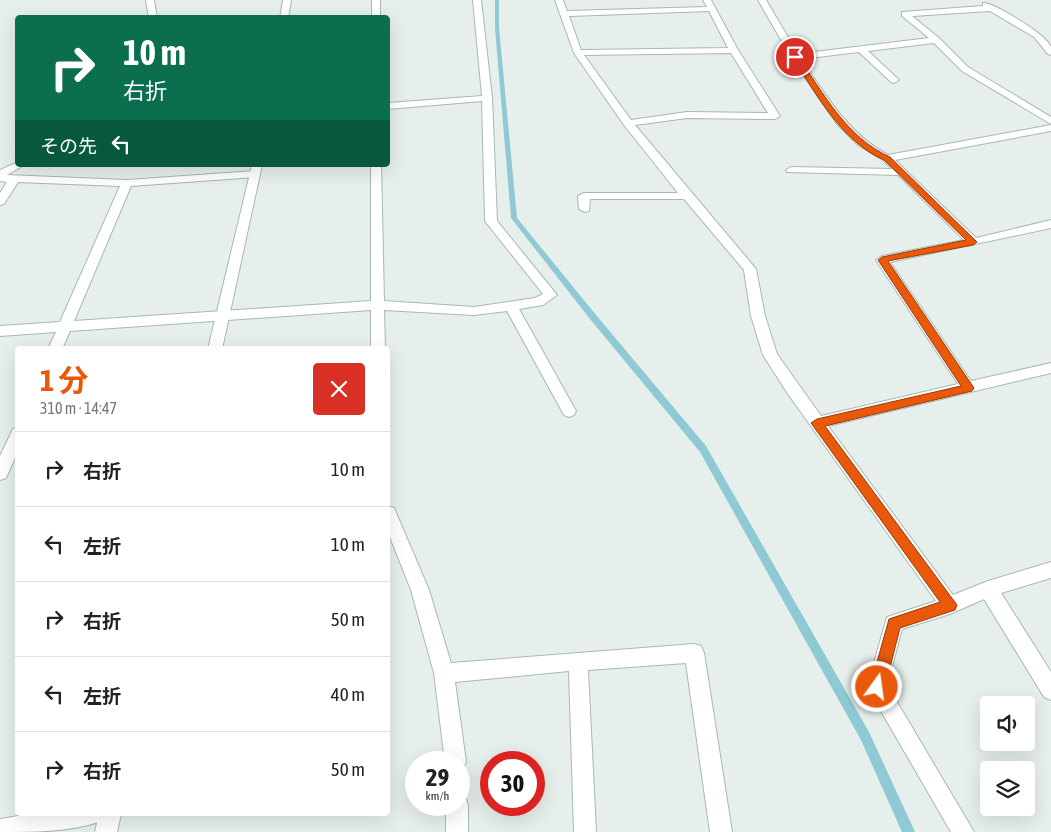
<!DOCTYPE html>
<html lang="ja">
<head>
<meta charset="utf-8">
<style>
  :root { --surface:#fff; --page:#f6f6f6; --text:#222; --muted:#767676; --line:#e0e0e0; --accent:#ea580c }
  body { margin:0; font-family:"Asap Condensed","Noto Sans JP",sans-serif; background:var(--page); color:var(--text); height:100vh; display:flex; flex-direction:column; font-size:19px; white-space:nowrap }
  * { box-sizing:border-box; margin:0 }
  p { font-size:16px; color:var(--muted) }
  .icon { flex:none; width:28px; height:28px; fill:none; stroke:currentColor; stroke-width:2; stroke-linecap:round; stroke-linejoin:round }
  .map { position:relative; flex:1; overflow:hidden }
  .side { position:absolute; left:15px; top:346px; width:375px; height:470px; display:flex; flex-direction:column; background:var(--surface); border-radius:5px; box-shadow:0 5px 20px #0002 }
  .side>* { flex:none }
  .top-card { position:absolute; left:15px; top:15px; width:375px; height:152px; border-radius:5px; box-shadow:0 5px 20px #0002; background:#0b6e4f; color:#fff; overflow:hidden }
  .buttons { position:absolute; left:980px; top:696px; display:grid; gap:10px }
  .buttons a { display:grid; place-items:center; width:55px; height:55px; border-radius:5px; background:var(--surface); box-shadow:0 5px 20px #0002; font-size:25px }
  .speed { position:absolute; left:405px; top:751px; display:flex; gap:10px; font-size:25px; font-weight:700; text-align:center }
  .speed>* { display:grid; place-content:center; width:65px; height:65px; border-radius:50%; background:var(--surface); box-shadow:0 5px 20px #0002; line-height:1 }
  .speed small { font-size:12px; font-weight:400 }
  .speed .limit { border:8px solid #d22; background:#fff; color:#111 }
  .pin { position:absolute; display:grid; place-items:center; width:42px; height:42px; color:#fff; margin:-21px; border:2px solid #fff; border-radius:50%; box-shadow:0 1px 5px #0007 }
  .me { position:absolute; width:55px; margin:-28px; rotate:14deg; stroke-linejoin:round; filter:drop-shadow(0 0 4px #0008) }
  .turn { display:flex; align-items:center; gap:18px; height:105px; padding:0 25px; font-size:22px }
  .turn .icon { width:65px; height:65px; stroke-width:2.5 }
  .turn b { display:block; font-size:35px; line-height:42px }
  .then { display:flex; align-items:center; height:48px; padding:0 25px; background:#0003; gap:10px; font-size:19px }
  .round { display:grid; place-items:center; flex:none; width:52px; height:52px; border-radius:5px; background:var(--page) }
  .head { display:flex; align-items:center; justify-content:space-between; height:85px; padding:0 25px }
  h1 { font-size:30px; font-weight:700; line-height:38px; color:var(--accent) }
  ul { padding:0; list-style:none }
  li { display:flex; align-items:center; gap:15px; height:75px; padding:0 25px; border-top:1px solid var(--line) }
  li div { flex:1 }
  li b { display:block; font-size:19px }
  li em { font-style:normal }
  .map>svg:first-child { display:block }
</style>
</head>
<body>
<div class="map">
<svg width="1051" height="832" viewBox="0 0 1051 832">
  <rect width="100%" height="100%" fill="#e6efeb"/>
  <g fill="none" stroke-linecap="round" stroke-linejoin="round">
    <!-- stream -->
    <path fill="#8ec9d4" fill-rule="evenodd" d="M495 0H499V28L517 218 596 315 706 446 869 732 915 832H902L861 740 700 452 590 319 511 218 495 28Z"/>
    <!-- minor casing -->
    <g stroke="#a8b8b2" stroke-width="2">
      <path id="minor" d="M146 0H154L157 18H149Z
        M372 0H380V18H372Z
        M473 0H481L492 98 497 221 557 295 543 305 519 309 576 411 574 415 569 417 564 415 507 311 474 315 384 310 385 349H371V310L70 331 62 349H48L56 332 0 336V326L60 322 120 186 18 182 4 204 0 205V193L7 182 0 181V170L18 162V165H24L7 175 127 180 255 171 260 174 255 177 131 186 74 321 371 301V165H381L384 301 474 307 535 298 543 294 485 221 482 101 388 109V103L482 96Z
        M555 0H563L567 11 707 7 703 0H711L738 50 780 116 775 119 687 118 635 125 756 269 765 316 777 354 821 416 958 384 876 260 882 256 964 240 898 175 787 172 786 170 791 167 892 169 883 160 858 145 837 124 791 57 758 0H766L798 54 929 38 902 16V12L983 6V3C993 2 1047 35 1051 47 1051 49 1051 52 1051 55L1048 54 1034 37 990 11 912 16 939 38 968 67 1051 117V124L962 71 934 43 868 51 897 78 899 80 894 83 891 82 859 52 801 59C826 95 848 134 888 155L1051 125V131L895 160 976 238 1051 220V228L890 262 971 381 1051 363V373L828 426 953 595 988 581 1051 562V578L1001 593 1051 672V700L1044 697 984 599 950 614 902 629 887 685 974 832H951L867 687 887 617 936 601 788 394 763 355 751 316 744 270 684 199H590L589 211 585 212 579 209 578 196 584 193H678L624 125 574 53ZM709 11 728 48 581 50 569 16ZM731 53 768 113 687 112 631 120 584 55Z
        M18 427V451L6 478 0 480V456L13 429Z
        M388 506 394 508 429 590 451 663 694 644 701 646 704 653 732 832H710L686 663 588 670 596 832H574L569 671 455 682 466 762 462 769 459 771V762H445L434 673 411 590 388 532Z
        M459 795 465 797 468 805V832H446V805H459Z
        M30 814H102L99 822C68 832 33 832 0 832V819Z"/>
    </g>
    <!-- tertiary casing -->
    <g stroke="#a8b8b2" stroke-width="2">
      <path id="tertiary" d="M283 0H291L288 18H280Z
        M252 165H262L222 349H208Z
        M99 814H121L117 832H95Z"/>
    </g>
    <!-- minor -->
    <use href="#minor" fill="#fff" fill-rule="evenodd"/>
    <!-- tertiary -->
    <use href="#tertiary" fill="#fff" fill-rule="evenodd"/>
  </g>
  <!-- route -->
  <path fill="#ea580c" stroke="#983908" d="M793 56H798C823 93 847 138 890 157L977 242 973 245 888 261 972 385 974 388 972 391 825 426 957 605 955 610 900 628 885 687 883 693 877 695 872 693 870 687 889 619 940 602 811 423 817 419 961 386 878 260 882 257 966 240 884 160C841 141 817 95 792 57Z"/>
</svg>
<div class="buttons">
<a><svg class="icon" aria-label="sound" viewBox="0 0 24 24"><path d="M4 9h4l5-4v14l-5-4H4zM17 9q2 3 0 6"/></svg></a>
<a><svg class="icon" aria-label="layers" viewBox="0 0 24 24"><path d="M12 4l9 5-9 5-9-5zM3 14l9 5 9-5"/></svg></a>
</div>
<div class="speed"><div>29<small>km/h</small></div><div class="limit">30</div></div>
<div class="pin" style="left:795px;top:57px;background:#d93025"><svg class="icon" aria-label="arrive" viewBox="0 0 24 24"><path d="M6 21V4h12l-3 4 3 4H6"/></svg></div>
<svg class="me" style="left:877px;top:687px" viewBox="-20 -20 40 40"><circle r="17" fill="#ea580c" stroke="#fff" stroke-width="3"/><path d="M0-11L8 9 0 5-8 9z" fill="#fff"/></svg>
<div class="top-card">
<div class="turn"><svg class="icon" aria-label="right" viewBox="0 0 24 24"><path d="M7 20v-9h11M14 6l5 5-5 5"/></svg><div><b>10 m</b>右折</div></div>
<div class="then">その先<svg class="icon" aria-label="left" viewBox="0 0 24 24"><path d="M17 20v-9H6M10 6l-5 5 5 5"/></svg></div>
</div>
<section class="side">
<div class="head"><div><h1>1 分</h1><p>310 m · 14:47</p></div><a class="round" style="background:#d93025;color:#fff"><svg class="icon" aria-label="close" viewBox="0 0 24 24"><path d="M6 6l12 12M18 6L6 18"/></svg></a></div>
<ul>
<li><svg class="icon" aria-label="right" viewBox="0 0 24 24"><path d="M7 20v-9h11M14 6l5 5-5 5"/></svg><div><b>右折</b></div><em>10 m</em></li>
<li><svg class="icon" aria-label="left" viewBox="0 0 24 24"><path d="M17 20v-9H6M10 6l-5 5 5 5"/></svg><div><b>左折</b></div><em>10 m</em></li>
<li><svg class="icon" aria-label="right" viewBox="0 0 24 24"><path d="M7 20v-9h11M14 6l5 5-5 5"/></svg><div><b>右折</b></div><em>50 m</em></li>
<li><svg class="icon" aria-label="left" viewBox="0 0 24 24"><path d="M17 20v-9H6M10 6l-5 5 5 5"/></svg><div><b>左折</b></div><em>40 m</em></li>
<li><svg class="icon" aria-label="right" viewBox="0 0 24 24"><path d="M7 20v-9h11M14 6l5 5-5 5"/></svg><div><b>右折</b></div><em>50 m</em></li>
</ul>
</section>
</div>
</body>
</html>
